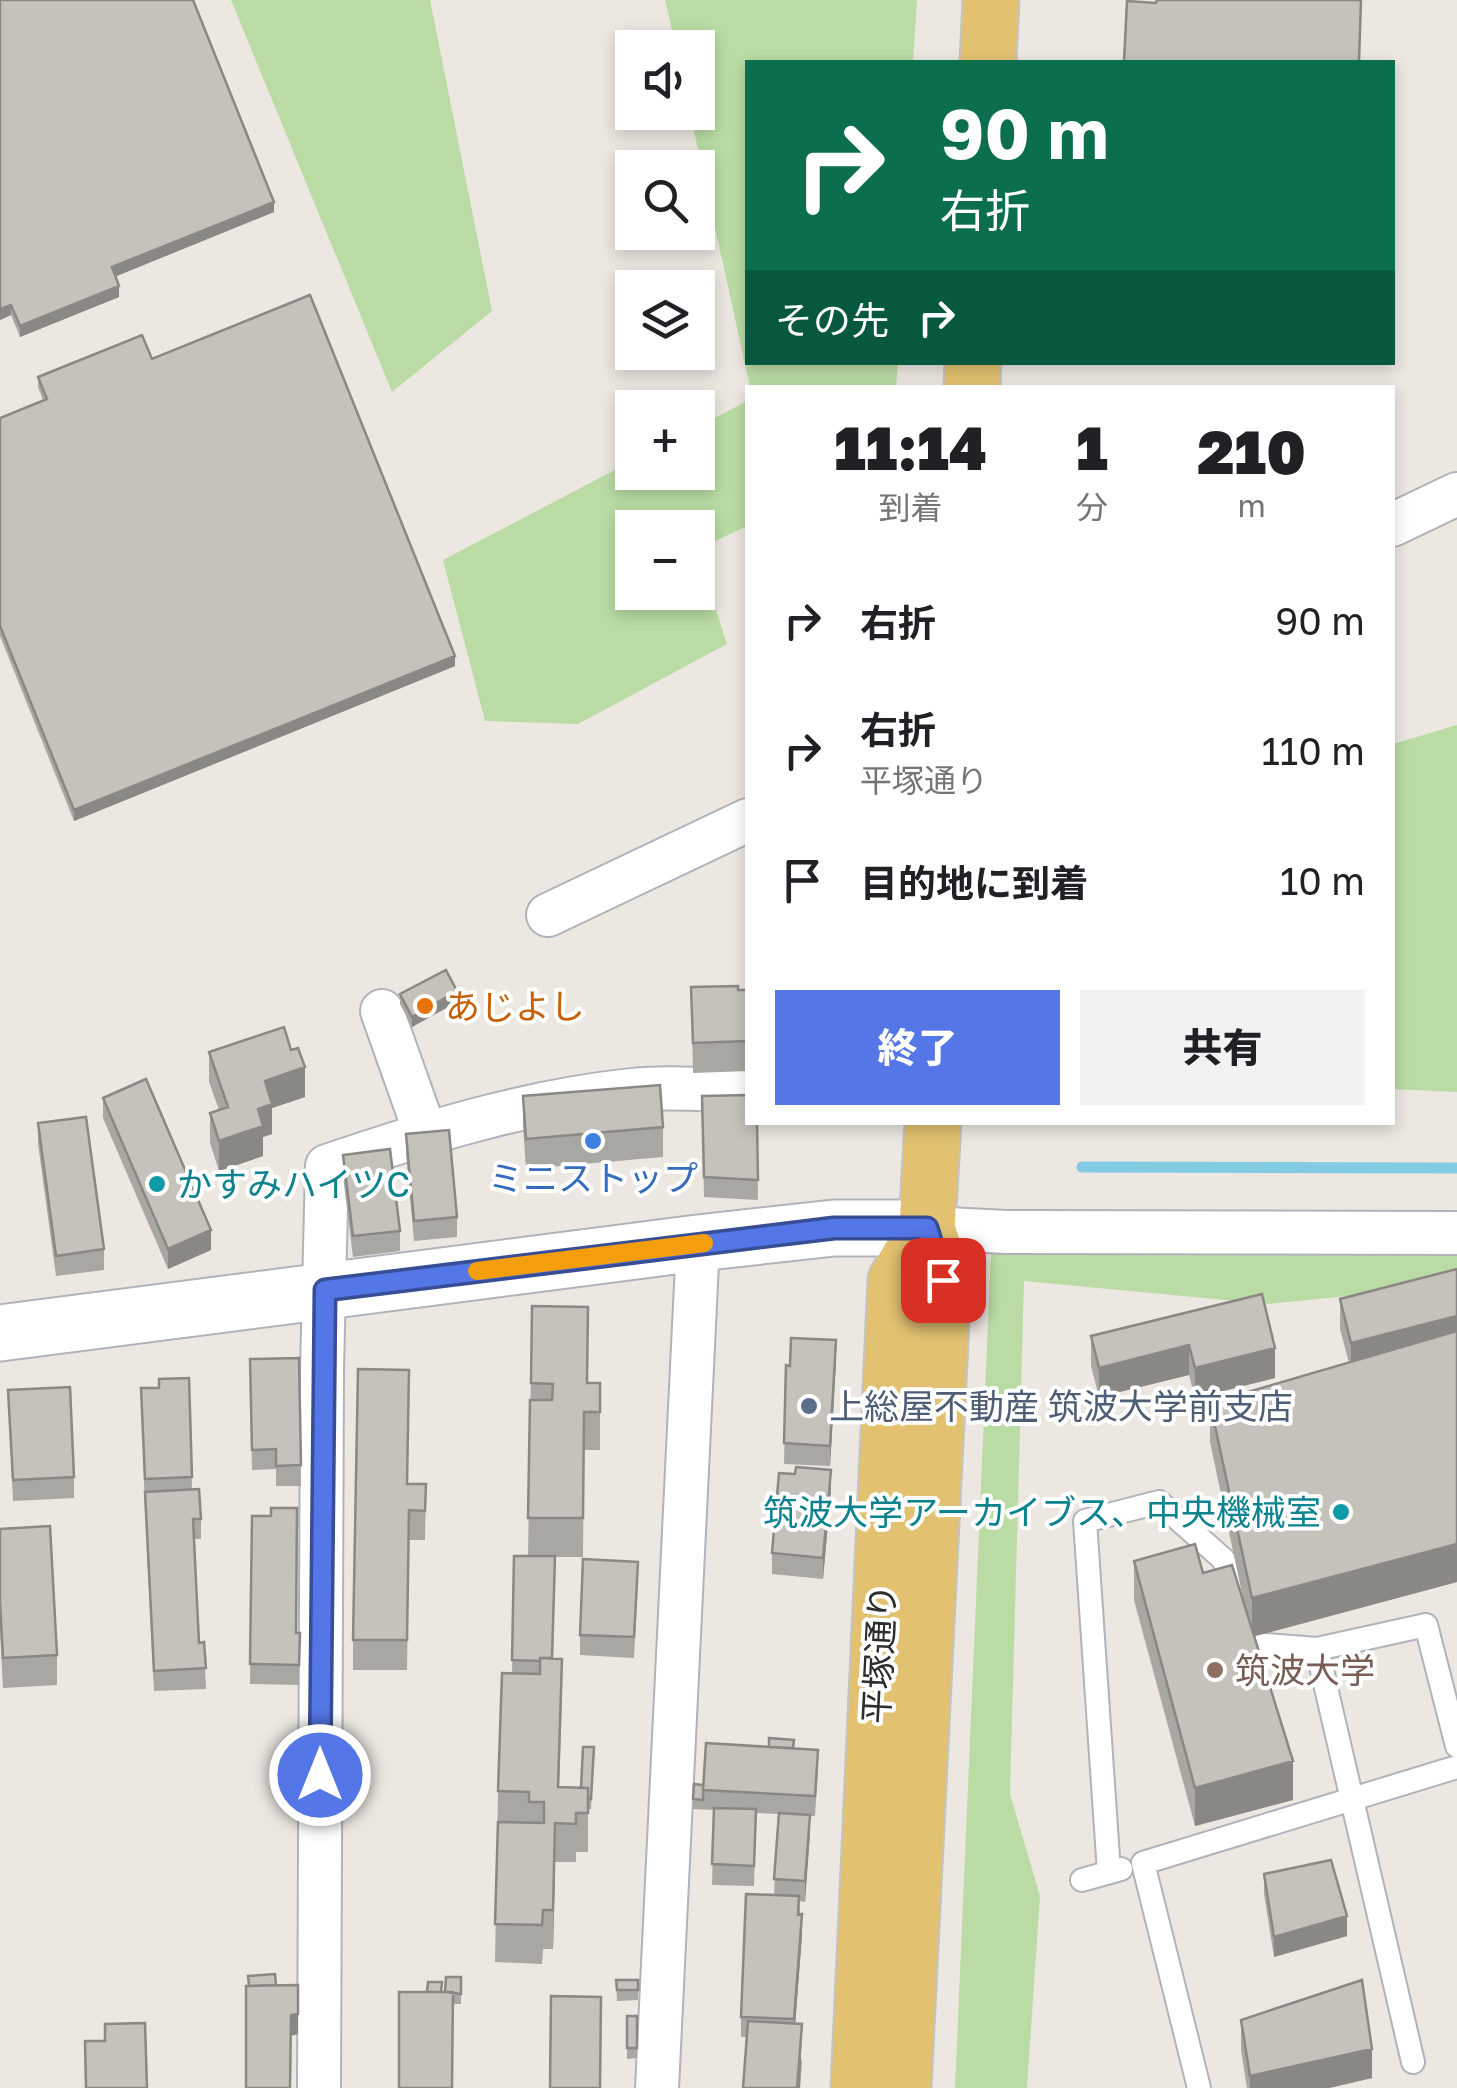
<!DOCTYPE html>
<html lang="ja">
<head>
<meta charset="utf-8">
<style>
  :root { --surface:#fff; --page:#f2f2f2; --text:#202124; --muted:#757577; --accent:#5476e6 }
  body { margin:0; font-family:"Golos Text","Noto Sans JP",sans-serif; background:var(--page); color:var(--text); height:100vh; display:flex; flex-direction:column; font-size:38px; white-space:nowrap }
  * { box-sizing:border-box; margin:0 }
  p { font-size:32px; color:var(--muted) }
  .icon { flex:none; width:55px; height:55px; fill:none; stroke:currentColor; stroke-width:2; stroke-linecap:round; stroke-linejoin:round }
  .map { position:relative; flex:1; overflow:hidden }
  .side { position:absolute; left:745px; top:385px; width:650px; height:740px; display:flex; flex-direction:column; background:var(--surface); border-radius:0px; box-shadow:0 5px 15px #0003 }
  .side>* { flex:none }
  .top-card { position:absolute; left:745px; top:60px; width:650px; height:305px; border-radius:0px; box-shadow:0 5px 15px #0003; background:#0b6e4f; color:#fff; overflow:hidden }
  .buttons { position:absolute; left:615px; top:30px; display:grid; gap:20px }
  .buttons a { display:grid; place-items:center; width:100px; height:100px; border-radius:0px; background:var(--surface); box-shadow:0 5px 15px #0003; font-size:50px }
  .pin { position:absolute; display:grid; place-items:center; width:85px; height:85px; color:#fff; margin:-42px; border-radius:20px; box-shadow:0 5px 15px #0006 }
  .me { position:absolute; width:110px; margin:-55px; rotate:0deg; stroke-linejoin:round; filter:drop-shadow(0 0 8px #0008) }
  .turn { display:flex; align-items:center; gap:35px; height:210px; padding:0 30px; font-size:45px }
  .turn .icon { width:130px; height:130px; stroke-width:2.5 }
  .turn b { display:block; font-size:70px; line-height:85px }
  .then { display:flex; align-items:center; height:95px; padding:0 30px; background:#0003; gap:20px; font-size:38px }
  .eta { display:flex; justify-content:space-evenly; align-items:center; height:170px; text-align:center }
  .eta b { font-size:60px; font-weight:800; line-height:70px }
  .action { display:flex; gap:20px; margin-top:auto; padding:20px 30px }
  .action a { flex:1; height:115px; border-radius:0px; background:var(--accent); color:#fff; font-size:40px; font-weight:800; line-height:115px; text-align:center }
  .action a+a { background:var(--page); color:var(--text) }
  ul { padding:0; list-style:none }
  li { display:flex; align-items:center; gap:30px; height:130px; padding:0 30px }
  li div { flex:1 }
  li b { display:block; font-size:38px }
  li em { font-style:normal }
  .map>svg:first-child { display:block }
</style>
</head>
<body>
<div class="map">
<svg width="1457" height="2088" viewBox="0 0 1457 2088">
  <rect width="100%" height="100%" fill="#ece7e1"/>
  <!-- green -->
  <path fill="#badca4" d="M231 0H430L492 311 392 392Z
    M665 0H917L913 62H748V362L898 363 896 387H750L690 113 698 112V48L676 47Z
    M747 401V526L698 549V528H632V592H698V555L727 644 578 724 485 721 443 560 632 461V472H698V427Z
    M1457 725V1092L1393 1089V744Z
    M1457 1246V1285L1268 1304 1024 1281 1010 1794 1040 1896 1027 2088H955L991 1253Z"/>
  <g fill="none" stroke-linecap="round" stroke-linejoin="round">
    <!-- stream -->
    <path stroke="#81cce2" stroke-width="11" d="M1082 1167 1457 1168"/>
    <!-- service casing -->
    <g stroke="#b1b3bb" stroke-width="26">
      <path id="service" d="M1317 1649 1413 2062
        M1109 1872 1085 1521 1159 1502 1224 1560 1252 1644 1317 1649 1426 1625 1457 1746
        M1082 1880 1121 1869
        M1199 2088 1143 1863 1457 1767"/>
    </g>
    <!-- minor casing -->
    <g stroke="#b1b3bb" stroke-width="46">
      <path id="minor" d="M1392 525 1457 494
        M548 915 748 820
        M382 1011 425 1132
        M927 1228 1007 1232 1457 1233
        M319 2088 322 1370 327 1166C427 1132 527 1101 632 1090 670 1086 710 1090 748 1091
        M657 2088 698 1243"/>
    </g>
    <!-- tertiary casing -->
    <g stroke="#b1b3bb" stroke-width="59">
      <path id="tertiary" d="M0 1333 698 1243 834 1228H927"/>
    </g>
    <!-- primary casing -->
    <g stroke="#c4c4c4" stroke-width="59">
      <path id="primary" d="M988 62 991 0
        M972 388 973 362
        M859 2088 896 1280 927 1228
        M903 2088 943 1280 927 1228 933 1122"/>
    </g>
    <!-- service -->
    <use href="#service" stroke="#fff" stroke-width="22"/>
    <!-- minor -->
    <use href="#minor" stroke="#fff" stroke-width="42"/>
    <!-- tertiary -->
    <use href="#tertiary" stroke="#fff" stroke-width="55"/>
    <!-- primary -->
    <use href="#primary" stroke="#e2c271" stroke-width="55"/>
  </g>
  <!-- wall -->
  <path fill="#a9a7a2" d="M0 0 274 212 115 276 119 297 20 337 11 315 0 320Z
    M152 359 455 666 74 821 0 636V418L43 400 38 387V377Z
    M691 987 748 990V1071L693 1073Z
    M400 994 457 1002 412 1027 400 1004Z
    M209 1052 305 1097 272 1108V1134L263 1137V1156L219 1171 210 1143V1113L219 1110 209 1082Z
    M523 1096 663 1127V1157L526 1169 523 1126Z
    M702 1096 757 1122 758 1200 704 1197Z
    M103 1098 211 1250 168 1269 103 1118Z
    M38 1123 104 1249V1270L56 1276 38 1144Z
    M406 1134 457 1217V1237L414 1241 406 1154Z
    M343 1155 400 1231V1251L353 1257 343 1176Z
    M1262 1294 1275 1378 1195 1398 1189 1375 1099 1397 1091 1366V1336Z
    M1340 1299 1457 1582 1254 1636 1293 1800 1195 1826 1134 1600V1561L1203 1573 1245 1608 1210 1442V1403L1349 1363 1340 1329Z
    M532 1306 588 1383H600V1450H584L583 1557H555L553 1658 562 1697 559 1787 581 1788 594 1747 591 1809H588V1852H576V1862H555L553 1949H543L542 1964 495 1962 498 1791 512 1673 514 1556H528Z
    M299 1358 301 1486H276V1469L252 1470 250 1359Z
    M836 1360 830 1466 784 1464 786 1365Z
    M189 1378 192 1489 201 1519V1539H194L199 1643 204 1642 206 1689 154 1691 145 1512 141 1388H159Z
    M8 1390 74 1477V1498L13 1501Z
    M407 1484H426L425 1540H409L407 1670H353V1640Z
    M831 1490 823 1579 772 1574V1553Z
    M252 1516 296 1633H300L299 1685 250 1684Z
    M0 1529 57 1655V1685L3 1688 0 1631Z
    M638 1582 634 1658 580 1655V1635Z
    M794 1749 818 1770 815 1816H810L805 1902 799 1901 802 1935 795 2024 802 2063 800 2088H743L746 2037H741V2017L774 1895 778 1814 756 1813 754 1886 712 1885 714 1810 693 1809 694 1784 703 1785Z
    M1264 1874 1347 1936 1274 1957 1264 1894Z
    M461 1977V2004H453L442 1992H445Z
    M616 1980H638V2000L617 2001Z
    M627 2016H637V2058L627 2059Z
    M1241 2020 1372 2078 1329 2088H1247L1241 2050Z"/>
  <!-- shaded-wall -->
  <path fill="#8a8884" d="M274 202V212L112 278V267Z
    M119 286V297L20 337V326Z
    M11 305V315L0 320V309Z
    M455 656V666L74 821V810Z
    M457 991V1002L412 1027V1017Z
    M305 1067V1097L272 1108V1134L263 1137V1156L219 1171V1141L258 1109 265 1081Z
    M211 1230V1250L168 1269V1249Z
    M1457 1316V1346L1351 1373V1343Z
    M836 1340V1360L830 1466V1446Z
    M1189 1345V1375L1099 1397V1368Z
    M1275 1348V1378L1195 1398V1368Z
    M831 1470V1490L823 1579V1558Z
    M1457 1544V1582L1252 1637V1598Z
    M1293 1761V1800L1195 1826V1788Z
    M810 1815V1835L805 1902V1881Z
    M555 1823V1862L553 1949V1910Z
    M802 1914V1935L794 2040V2019Z
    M1347 1916V1936L1274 1957V1937Z
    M298 2014V2034L291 2036V2015Z
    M802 2024 800 2088H797Z
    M1372 2049V2078L1329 2088H1250V2076Z"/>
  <!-- building -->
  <path fill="#c5c2bc" stroke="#8a8884" stroke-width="2.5" d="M0 0H193L274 202 112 267 119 286 20 326 11 305 0 309Z
    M1157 0H1361L1359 62H1124L1127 1 1156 3Z
    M310 295 455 656 74 810 0 626V418L47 399 38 377 142 335 152 359Z
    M446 970 457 991 412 1017 400 994Z
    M738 986V990H748V1041L693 1043 691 987Z
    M284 1027 291 1050 298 1048 305 1067 265 1081 272 1104 258 1109 263 1126 219 1141 210 1113 228 1107 209 1052Z
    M146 1079 211 1230 168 1249 103 1098Z
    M660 1085 663 1127 526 1139 523 1096Z
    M748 1095V1122H757L758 1180 704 1177 702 1096Z
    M86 1117 104 1249 56 1256 38 1123Z
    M449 1130 457 1217 414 1221 406 1134Z
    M390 1149 400 1231 353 1236 343 1155Z
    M1457 1269V1316L1351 1343 1340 1299Z
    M1262 1294 1275 1348 1195 1368 1189 1345 1099 1368 1091 1336Z
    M532 1306 588 1307 587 1383H600V1412H584L583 1518H528L530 1400H552L553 1384 531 1383Z
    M1457 1331V1544L1252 1598 1210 1403Z
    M791 1338 836 1340 830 1446 784 1443 786 1365 790 1366Z
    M299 1358 301 1465 276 1466V1449L252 1450 250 1359Z
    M358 1369 409 1370 407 1484H426L425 1511 409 1510 407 1640H353Z
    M189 1378 192 1477 145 1479 141 1388H159V1379Z
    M70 1387 74 1477 13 1480 8 1390Z
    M796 1467 831 1470 823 1558 772 1553 779 1473 795 1474Z
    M199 1489 201 1519H193L199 1643 204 1642 206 1668 154 1671 145 1492Z
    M271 1508H297L296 1633H300L299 1665 250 1664 252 1516H271Z
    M50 1526 57 1655 3 1658 0 1602V1529Z
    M1195 1544 1203 1573 1232 1565 1293 1761 1195 1788 1134 1561Z
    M514 1556H555L552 1658H540V1661L512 1660Z
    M583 1559 638 1562 634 1637 580 1635Z
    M540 1658 562 1659 558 1787 588 1788V1813H576V1824L555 1823 553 1910H543L542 1925 495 1924 498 1822 544 1823V1802H529V1792L498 1791 502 1673 540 1674Z
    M769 1738 794 1740 793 1748 769 1747Z
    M706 1743 818 1750 815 1796 703 1790Z
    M583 1747H594L591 1799 588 1798V1788H581Z
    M694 1784 703 1785V1800L693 1799Z
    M714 1808 756 1809 754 1866 712 1864Z
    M779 1813 810 1815 805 1881 774 1879Z
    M1331 1860 1347 1916 1274 1937 1264 1874Z
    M746 1894 799 1896 798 1915 802 1914 794 2019 741 2017Z
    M275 1974 276 1985 249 1986 248 1976Z
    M446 1977H461V1994L445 1992Z
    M616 1980H638V1990H617Z
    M1362 1980 1372 2049 1250 2076 1241 2020Z
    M428 1982H442L441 1992H427Z
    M298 1985V2014L291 2015 290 2088H246V1986Z
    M399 1992H453L452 2088H399Z
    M551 1996 601 1997 600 2088H550Z
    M627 2016H637V2048H627Z
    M748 2021 802 2024 797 2088H743Z
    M145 2023 147 2088H86L85 2041H105V2024Z"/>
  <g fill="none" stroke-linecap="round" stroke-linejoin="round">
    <!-- route casing -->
    <g stroke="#374d96" stroke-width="25">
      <path id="route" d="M320 1775 325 1290 834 1228H927L943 1280"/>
    </g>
    <!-- route -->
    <use href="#route" stroke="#5476e6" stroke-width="18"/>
    <!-- slow -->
    <path stroke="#f59e0b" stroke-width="18" d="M477 1271 704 1243"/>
  </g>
  <!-- markers -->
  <circle fill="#e8710a" stroke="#fff" stroke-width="4" cx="425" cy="1006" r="10"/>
  <circle fill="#3f7fe0" stroke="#fff" stroke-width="4" cx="593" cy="1141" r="10"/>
  <g fill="#0f9aa8" stroke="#fff" stroke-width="4">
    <circle cx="157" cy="1184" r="10"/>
    <circle cx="1341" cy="1512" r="10"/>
  </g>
  <circle fill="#5c6f8a" stroke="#fff" stroke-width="4" cx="809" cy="1406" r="10"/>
  <circle fill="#8d6e63" stroke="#fff" stroke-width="4" cx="1215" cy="1670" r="10"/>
  <g text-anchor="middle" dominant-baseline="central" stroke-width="8" stroke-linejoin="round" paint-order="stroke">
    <!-- food labels -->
    <g font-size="35" fill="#c56008" stroke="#fff" text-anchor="start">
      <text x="445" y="1006">あじよし</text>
    </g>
    <!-- shop labels -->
    <g font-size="35" fill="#366cbe" stroke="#fff">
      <text x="593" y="1178">ミニストップ</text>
    </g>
    <!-- culture labels -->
    <g font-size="35" fill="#0d838f" stroke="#fff" text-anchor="start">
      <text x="177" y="1184">かすみハイツC</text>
      <text x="1321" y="1512" text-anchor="end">筑波大学アーカイブス、中央機械室</text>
    </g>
    <!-- service labels -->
    <g font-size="35" fill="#4e5e75" stroke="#fff" text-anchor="start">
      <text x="829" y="1406">上総屋不動産 筑波大学前支店</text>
    </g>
    <!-- street labels -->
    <g font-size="35" fill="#2d2d2d" stroke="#fff">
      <text transform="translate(879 1654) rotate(-87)">平塚通り</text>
    </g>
    <!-- education labels -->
    <g font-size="35" fill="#785e54" stroke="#fff" text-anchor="start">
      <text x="1235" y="1670">筑波大学</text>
    </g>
  </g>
</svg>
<div class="buttons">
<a><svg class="icon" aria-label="sound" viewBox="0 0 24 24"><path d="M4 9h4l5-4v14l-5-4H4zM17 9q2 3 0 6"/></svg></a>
<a><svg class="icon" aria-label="search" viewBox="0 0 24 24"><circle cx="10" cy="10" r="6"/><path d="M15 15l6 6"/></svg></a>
<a><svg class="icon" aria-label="layers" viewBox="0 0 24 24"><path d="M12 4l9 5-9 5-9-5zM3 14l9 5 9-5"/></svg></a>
<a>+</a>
<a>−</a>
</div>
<div class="pin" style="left:943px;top:1280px;background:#d93025"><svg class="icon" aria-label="arrive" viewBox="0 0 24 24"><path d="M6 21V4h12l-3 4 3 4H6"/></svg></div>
<svg class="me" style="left:320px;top:1775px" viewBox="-20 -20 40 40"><circle r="17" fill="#5476e6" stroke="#fff" stroke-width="3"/><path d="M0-11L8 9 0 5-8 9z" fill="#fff"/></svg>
<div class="top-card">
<div class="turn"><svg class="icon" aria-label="right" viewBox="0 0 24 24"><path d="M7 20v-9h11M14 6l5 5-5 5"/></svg><div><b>90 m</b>右折</div></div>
<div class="then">その先<svg class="icon" aria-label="right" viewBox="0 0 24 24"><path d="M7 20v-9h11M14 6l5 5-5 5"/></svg></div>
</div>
<section class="side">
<div class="eta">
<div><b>11:14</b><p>到着</p></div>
<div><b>1</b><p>分</p></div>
<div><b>210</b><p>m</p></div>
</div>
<ul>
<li><svg class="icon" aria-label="right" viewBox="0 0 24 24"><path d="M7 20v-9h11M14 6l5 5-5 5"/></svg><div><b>右折</b></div><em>90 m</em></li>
<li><svg class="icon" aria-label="right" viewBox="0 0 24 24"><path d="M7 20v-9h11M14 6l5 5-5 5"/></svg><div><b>右折</b><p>平塚通り</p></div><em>110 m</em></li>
<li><svg class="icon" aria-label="arrive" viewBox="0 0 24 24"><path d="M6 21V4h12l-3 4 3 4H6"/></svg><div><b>目的地に到着</b></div><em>10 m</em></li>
</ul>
<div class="action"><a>終了</a><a>共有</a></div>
</section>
</div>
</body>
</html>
